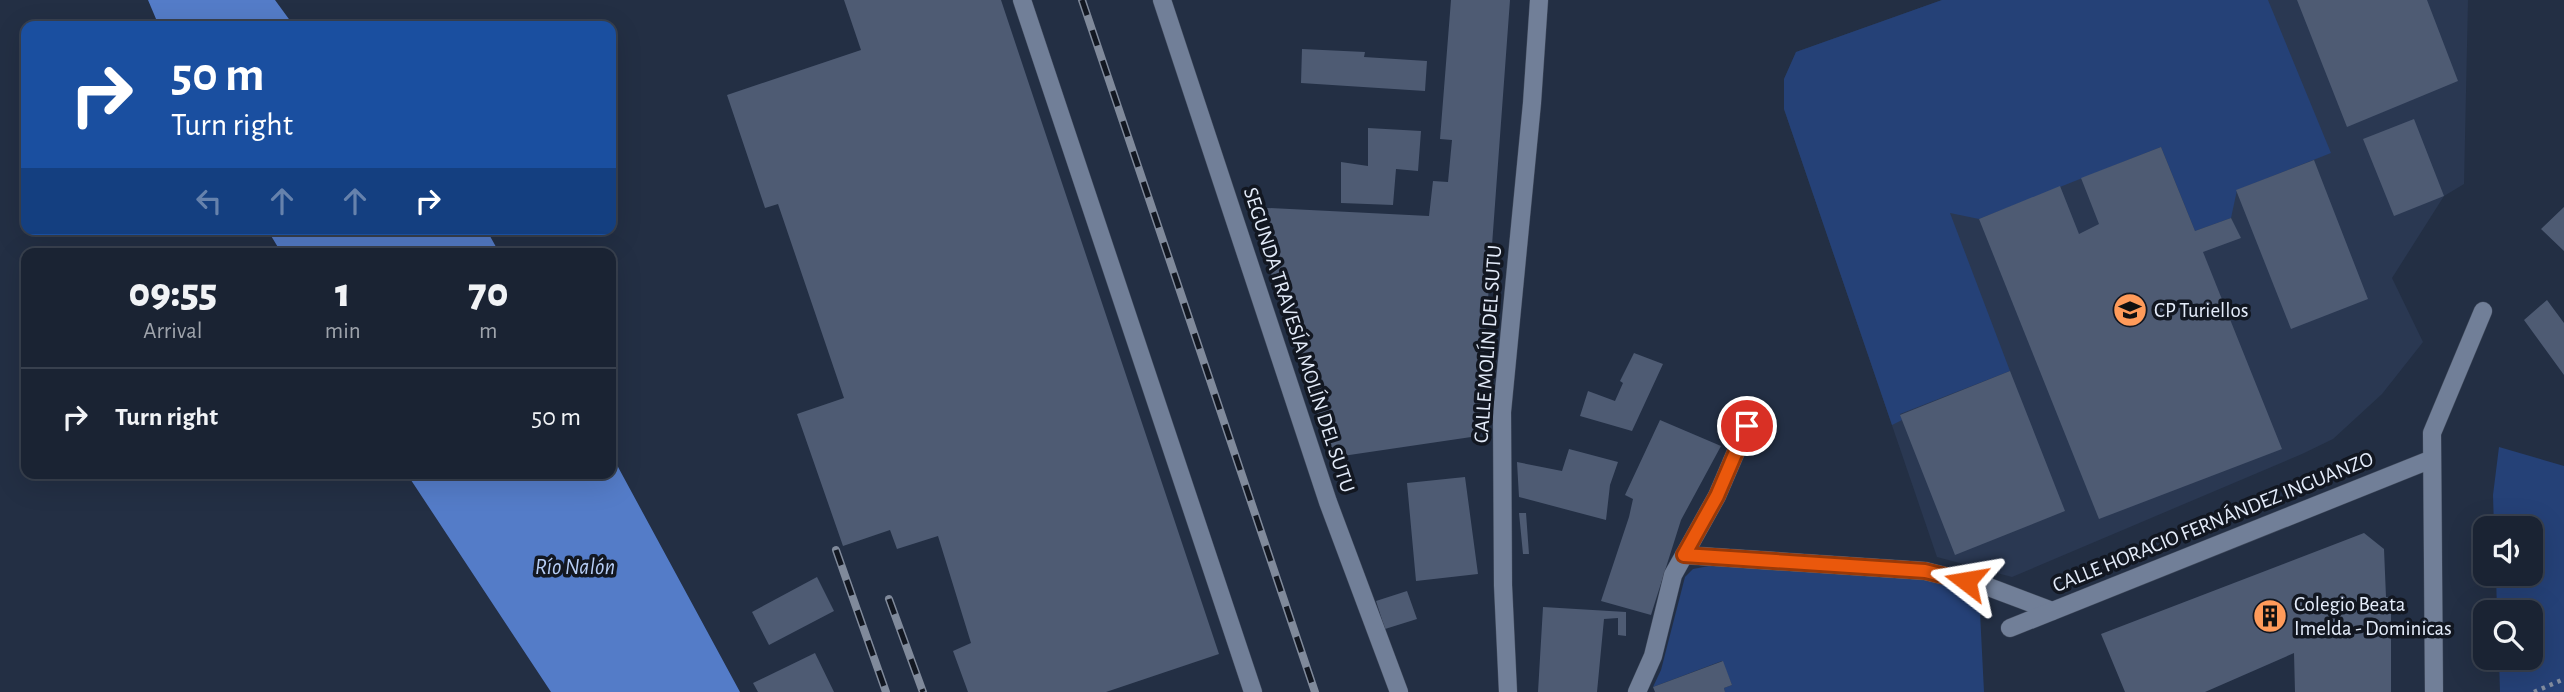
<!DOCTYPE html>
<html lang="en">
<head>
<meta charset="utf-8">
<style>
  :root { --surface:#1a2333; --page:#272f3f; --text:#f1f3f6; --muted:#9fa4ac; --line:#38404e }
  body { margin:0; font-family:"Alegreya Sans",sans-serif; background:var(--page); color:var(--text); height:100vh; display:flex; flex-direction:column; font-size:26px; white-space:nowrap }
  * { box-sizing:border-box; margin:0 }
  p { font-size:23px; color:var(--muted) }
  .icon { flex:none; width:38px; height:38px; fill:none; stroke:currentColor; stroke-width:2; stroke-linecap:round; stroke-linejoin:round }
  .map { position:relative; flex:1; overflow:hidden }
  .drawer { position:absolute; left:21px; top:248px; width:595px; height:231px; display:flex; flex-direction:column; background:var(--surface); border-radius:14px; box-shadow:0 7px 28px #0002,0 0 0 2px var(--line) }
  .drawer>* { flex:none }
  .hud { position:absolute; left:21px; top:21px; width:595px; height:214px; border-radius:14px; box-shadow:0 7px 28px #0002,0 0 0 2px var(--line); background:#1a4fa0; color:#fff; overflow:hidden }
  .buttons { position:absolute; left:2473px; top:516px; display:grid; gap:14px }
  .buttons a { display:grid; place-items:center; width:70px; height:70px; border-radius:14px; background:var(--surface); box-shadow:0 7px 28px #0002,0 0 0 2px var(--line); font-size:35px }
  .pin { position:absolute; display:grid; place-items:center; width:60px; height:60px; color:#fff; margin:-30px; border:4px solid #fff; border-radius:50%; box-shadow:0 2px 7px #0007 }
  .me { position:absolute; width:77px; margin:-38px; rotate:284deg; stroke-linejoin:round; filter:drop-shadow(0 0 5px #0008) }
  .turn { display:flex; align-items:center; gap:24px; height:147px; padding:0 35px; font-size:32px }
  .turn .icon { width:91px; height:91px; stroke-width:2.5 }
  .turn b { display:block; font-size:49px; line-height:60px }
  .lanes { display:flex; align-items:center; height:66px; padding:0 35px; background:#0003; justify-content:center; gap:35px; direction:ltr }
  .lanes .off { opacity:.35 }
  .eta { display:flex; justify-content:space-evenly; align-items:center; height:119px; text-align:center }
  .eta b { font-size:42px; font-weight:800; line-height:49px }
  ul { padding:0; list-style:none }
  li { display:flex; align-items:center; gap:21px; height:98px; padding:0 35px; border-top:2px solid var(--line) }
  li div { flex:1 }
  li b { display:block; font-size:26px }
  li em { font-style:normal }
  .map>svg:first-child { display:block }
</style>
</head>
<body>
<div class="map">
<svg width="2564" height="692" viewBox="0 0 2564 692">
  <rect width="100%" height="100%" fill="#232f44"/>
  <!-- built -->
  <path fill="#2a3852" d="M1942 0H2468L2464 184 2444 196 2392 278 2423 342 2382 394 2333 439 2302 454 2012 577 1937 557 1784 109V79L1796 52Z"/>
  <!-- green -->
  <path fill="#254177" d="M1942 0H2268L2331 153 2237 190 2231 218 2195 231 2161 147 1979 219 1950 213 2010 371 1900 414 1902 420 1892 425 1784 109V79L1796 52Z
    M2499 447 2564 466V692H2500L2499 658H2530V612H2497L2496 574H2530V528H2494L2493 495Z
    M1709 566C1798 568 1893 568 1979 592L1984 692H1725L1724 688 1732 685 1722 661 1653 687 1661 670 1685 577 1693 569Z"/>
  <!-- water -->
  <path fill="#547cc8" d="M148 0H275L294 26H159Z
    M267 229H486L500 254H282Z
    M611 454 740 692H551L407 474H611Z"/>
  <!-- building -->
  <path fill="#4e5b73" d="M844 0H1001L1219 654 1106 692H968L953 651 971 643 938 536 897 549 890 530 843 546 797 414 844 398 778 204 765 208 727 95 861 50Z
    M1451 0H1510L1478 436 1329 458 1312 392 1248 207 1429 216 1433 181 1448 182 1452 140 1440 139Z
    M2297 0H2427L2458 81 2347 127Z
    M1302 49 1365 52 1364 57 1427 61 1425 91 1301 83Z
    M2414 119 2444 196 2394 216 2363 139Z
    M1368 128 1421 131 1418 171 1396 169 1393 205 1341 203V162L1368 166Z
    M2161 147 2195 231 2231 218 2241 238 2203 252 2282 449 2099 519 1979 219 2060 186 2079 234 2099 224 2081 178Z
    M2314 160 2368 299 2291 329 2236 190Z
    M2564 207V251L2541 229Z
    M2547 300 2564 323V375L2524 320Z
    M1634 353 1663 364 1632 431 1580 416 1588 391 1615 401 1623 383 1620 381Z
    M2010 371 2065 511 1955 555 1900 415Z
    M1660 420 1721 446 1681 520 1651 615 1601 601 1629 517 1633 499 1625 495Z
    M1569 449 1618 462 1610 485 1606 520 1519 497 1517 462 1562 471Z
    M1465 477 1478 574 1416 581 1407 483Z
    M1519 513H1526L1529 554H1523Z
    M2364 533 2384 549 2386 597 2391 598V692H2295L2294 653 2205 692H2125L2101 634Z
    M817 577 834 611 769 645 752 612Z
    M1407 591 1417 619 1385 629 1376 601Z
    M1543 607 1626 612V636L1618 635V618L1604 619 1597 692H1538Z
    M815 653 834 692H758L753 683Z
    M1723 661 1732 685 1724 688 1725 692H1655L1653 687Z"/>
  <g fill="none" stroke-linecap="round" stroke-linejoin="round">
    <!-- service casing -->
    <g stroke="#404a5c" stroke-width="19">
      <path id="service" d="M1022 0 1253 692
        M1684 555 1925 571 1986 586 2052 611
        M1637 692 1653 656 1673 575 1717 496 1747 426"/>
    </g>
    <!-- minor casing -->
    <g stroke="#404a5c" stroke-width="19">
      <path id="minor" d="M1162 0 1328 502 1399 692
        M2010 628 2432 459
        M1508 692 1503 585 1502 412 1532 103 1539 0
        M2434 692 2432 433 2483 311"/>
    </g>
    <!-- path -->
    <path stroke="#828c9e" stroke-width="4.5" stroke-dasharray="3.5 5" stroke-linecap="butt" d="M2534 692 2564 679"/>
    <!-- service -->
    <use href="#service" stroke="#717f98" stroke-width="18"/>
    <!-- minor -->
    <use href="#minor" stroke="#717f98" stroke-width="18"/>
    <!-- rail casing -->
    <g stroke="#808a9b" stroke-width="8">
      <path id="rail" d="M1082 0 1315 692
        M836 550 886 692
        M889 599 923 692"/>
    </g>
    <!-- rail -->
    <use href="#rail" stroke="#121721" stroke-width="5" stroke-dasharray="16" stroke-linecap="butt"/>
  </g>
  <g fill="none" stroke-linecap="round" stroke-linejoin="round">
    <!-- route casing -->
    <g stroke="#983908" stroke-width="18">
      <path id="route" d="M1747 426 1717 496 1684 555 1925 571 1966 581"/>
    </g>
    <!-- route -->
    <use href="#route" stroke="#ea580c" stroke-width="12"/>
  </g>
  <!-- icons -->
  <defs>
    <g id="school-disc" transform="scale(1.75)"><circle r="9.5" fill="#ff9b5a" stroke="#121721"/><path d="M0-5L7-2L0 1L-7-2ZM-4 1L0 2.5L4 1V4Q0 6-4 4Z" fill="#111"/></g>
    <g id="building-disc" transform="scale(1.75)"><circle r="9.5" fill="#ff9b5a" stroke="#121721"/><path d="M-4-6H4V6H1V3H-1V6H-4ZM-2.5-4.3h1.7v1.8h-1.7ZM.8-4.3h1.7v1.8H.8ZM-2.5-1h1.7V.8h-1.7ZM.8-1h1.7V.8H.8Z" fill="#111"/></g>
  </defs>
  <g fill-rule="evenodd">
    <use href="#school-disc" x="2130" y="310"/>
    <use href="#building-disc" x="2270" y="616"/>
  </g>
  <g text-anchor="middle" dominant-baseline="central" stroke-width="7" stroke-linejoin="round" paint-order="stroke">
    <!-- poi labels -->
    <g font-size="21" fill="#e4ecfa" stroke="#121721" text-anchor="start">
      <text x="2154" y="310">CP Turiellos</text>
      <text x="2294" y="604">Colegio Beata<tspan x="2294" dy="24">Imelda - Dominicas</tspan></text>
    </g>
    <!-- street labels -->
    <g font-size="21" fill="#e4ecfa" stroke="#121721">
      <text transform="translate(1299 340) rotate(72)">SEGUNDA TRAVESÍA MOLÍN DEL SUTU</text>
      <text transform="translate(1488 344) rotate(-86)">CALLE MOLÍN DEL SUTU</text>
      <text transform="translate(2213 522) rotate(-22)">CALLE HORACIO FERNÁNDEZ INGUANZO</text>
    </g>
    <!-- water labels -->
    <g font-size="23" font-style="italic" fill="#b6cdf5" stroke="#121721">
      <text x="575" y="567">Río Nalón</text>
    </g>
  </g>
</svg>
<div class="buttons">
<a><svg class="icon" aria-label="sound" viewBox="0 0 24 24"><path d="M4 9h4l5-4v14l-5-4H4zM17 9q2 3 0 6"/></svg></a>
<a><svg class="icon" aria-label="search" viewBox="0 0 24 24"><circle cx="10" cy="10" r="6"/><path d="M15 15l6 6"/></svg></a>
</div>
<div class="pin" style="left:1747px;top:426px;background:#d93025"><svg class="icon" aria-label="arrive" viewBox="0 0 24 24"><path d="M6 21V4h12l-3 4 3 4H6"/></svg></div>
<svg class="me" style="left:1966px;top:581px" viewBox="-20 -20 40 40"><path d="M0-17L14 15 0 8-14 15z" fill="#ea580c" stroke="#fff" stroke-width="4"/></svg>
<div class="hud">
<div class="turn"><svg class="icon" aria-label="right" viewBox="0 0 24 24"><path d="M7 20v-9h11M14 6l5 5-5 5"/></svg><div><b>50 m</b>Turn right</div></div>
<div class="lanes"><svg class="icon off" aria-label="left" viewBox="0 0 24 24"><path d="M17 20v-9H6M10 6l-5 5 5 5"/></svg><svg class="icon off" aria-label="ahead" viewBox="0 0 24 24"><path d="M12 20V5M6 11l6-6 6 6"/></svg><svg class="icon off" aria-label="ahead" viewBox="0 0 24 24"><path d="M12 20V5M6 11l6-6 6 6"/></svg><svg class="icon" aria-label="right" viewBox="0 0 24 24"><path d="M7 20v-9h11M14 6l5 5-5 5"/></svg></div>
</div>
<section class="drawer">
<div class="eta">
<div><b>09:55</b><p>Arrival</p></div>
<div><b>1</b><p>min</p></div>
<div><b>70</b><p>m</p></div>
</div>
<ul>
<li><svg class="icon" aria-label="right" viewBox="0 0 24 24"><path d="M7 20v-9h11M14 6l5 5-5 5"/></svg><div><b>Turn right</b></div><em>50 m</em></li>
</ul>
</section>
</div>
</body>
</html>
